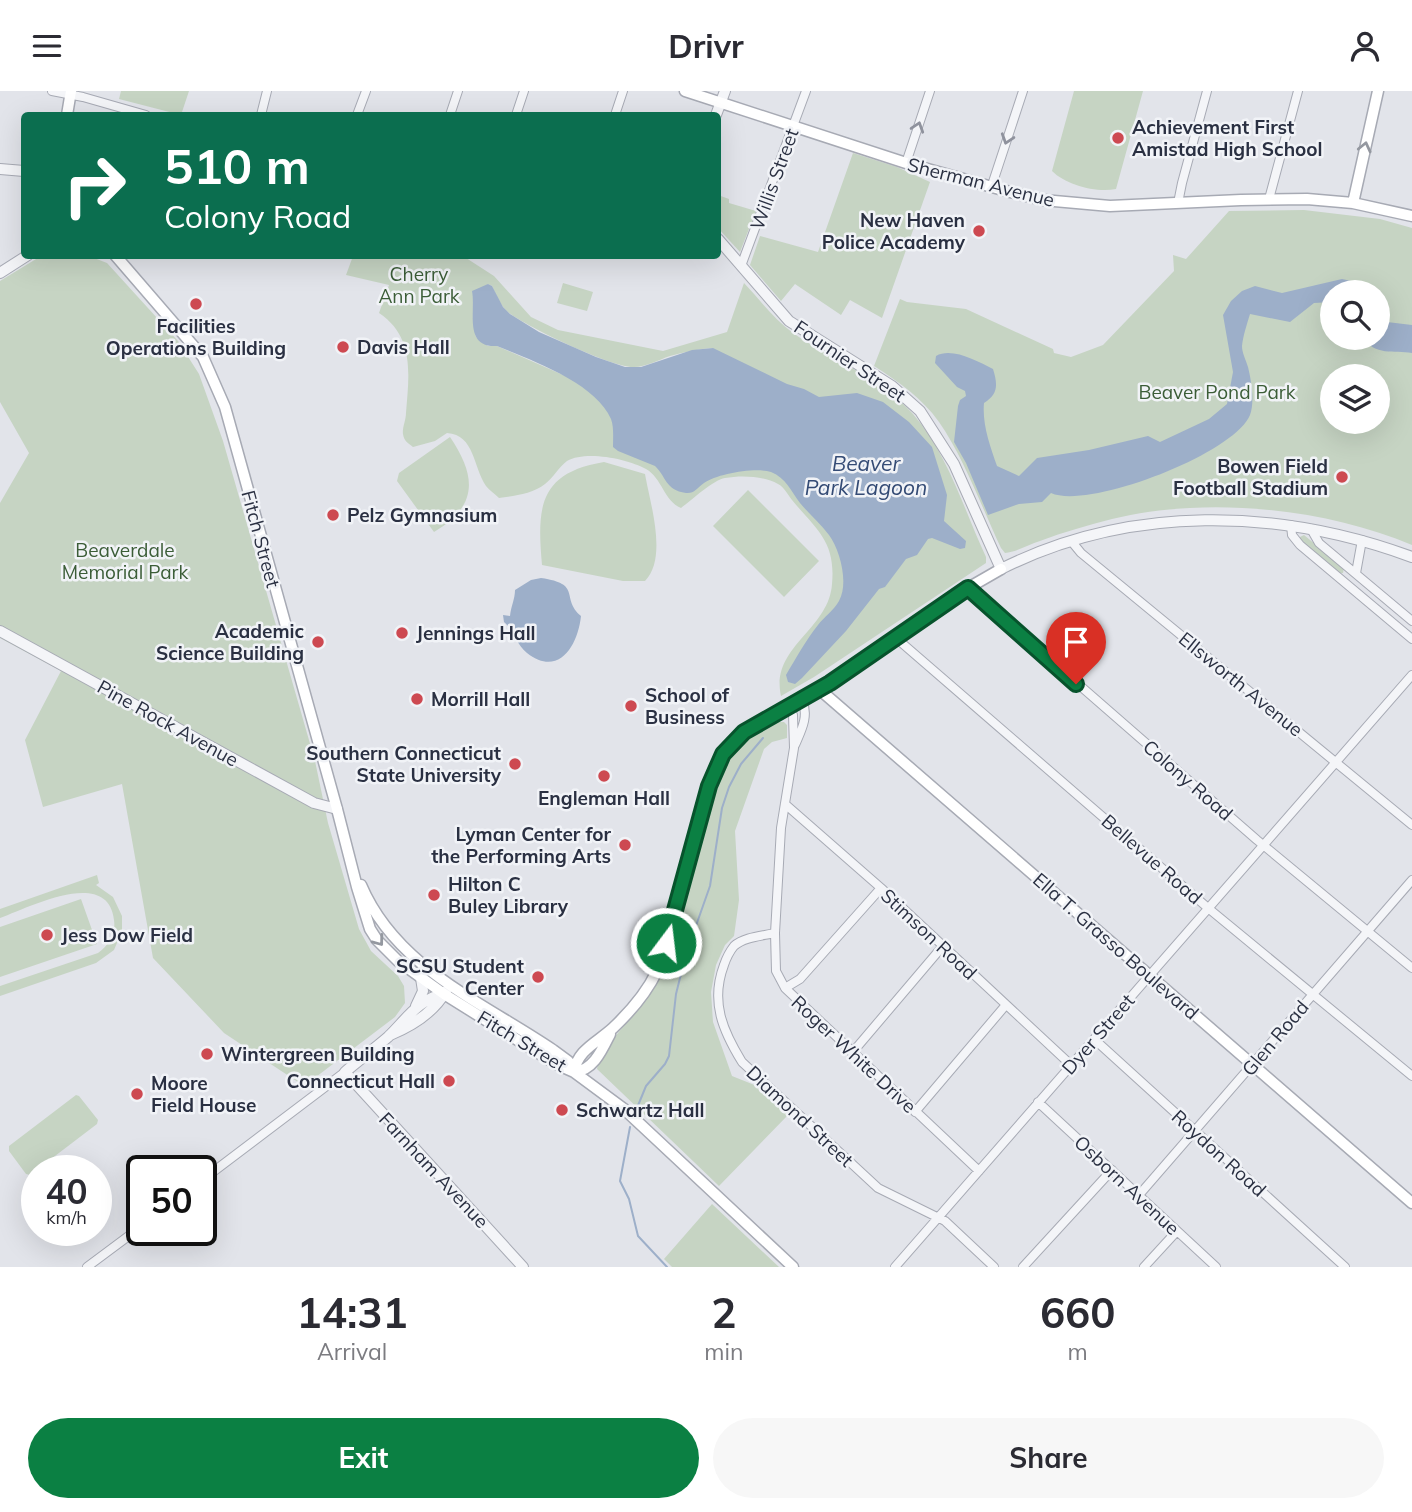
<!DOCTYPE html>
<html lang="en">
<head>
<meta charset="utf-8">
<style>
  :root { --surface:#fff; --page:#f7f7f7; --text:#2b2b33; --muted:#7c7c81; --accent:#0b8043 }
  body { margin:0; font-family:Mulish,sans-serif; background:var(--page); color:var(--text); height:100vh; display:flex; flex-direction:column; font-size:26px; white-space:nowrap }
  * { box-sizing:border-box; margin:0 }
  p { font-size:23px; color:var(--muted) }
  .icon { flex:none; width:38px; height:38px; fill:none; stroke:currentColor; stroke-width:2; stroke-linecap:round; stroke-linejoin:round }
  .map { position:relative; height:1176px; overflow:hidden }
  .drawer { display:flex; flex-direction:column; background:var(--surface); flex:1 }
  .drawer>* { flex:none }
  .top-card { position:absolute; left:21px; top:21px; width:700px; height:147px; border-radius:7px; box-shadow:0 7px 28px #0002; background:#0b6e4f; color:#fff; overflow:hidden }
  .buttons { position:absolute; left:1320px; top:189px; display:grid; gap:14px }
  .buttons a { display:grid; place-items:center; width:70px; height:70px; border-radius:50%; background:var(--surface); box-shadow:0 7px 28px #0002; font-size:35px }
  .speed { position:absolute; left:21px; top:1064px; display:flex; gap:14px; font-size:35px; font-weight:700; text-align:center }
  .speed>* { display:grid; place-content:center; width:91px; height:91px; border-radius:50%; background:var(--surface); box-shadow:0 7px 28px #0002; line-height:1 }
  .speed small { font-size:18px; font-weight:400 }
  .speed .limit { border:4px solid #111; border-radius:10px; background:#fff; color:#111 }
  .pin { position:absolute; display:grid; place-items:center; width:60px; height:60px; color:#fff; margin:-72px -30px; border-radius:50% 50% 50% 0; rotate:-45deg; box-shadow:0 0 7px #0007 }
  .pin .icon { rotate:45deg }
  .me { position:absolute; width:77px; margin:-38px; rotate:15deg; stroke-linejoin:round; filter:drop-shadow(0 0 5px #0008) }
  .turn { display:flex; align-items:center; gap:24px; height:147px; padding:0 28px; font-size:32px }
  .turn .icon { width:91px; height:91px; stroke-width:2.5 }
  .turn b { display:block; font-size:49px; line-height:60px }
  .eta { display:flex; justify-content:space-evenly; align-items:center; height:119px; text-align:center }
  .eta b { font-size:42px; font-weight:700; line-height:49px }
  .primary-button { display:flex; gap:14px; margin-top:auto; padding:14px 28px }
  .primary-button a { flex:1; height:80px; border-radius:42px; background:var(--accent); color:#fff; font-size:28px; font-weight:700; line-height:80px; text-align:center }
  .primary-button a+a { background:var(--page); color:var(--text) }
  header { display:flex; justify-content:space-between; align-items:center; height:91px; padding:0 28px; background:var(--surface); font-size:32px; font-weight:700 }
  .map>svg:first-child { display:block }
</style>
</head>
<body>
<header><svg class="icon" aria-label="menu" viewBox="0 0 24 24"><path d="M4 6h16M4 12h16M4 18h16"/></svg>Drivr<svg class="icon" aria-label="person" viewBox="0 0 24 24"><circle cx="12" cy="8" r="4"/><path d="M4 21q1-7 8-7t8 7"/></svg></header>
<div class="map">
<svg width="1412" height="1176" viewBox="0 0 1412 1176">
  <rect width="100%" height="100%" fill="#e2e4ea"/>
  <!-- green -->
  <path fill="#c6d4c3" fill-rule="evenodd" d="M121 0H189L181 24 119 8Z
    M1074 0H1143L1116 98C1096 102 1066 94 1052 80Z
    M853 62 897 76 930 91 882 227 850 209 841 224 795 193 781 210 750 174 760 145 818 161Z
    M718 104 729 108V112L756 120 740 161 718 137Z
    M1304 119 1380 128 1412 137V454C1324 417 1206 405 1112 428 1088 434 1064 441 1040 450 1029 453 1017 461 1005 462L1001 457C983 419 963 365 939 331 922 307 899 291 874 275L900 208 907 211 966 218 1053 258 1054 262 1071 266 1103 254 1174 180 1173 164 1186 168 1229 120ZM1332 201H1377V247H1332ZM1332 285H1377V331H1332Z
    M41 165H89L107 172 178 250 199 283 223 350 315 670 328 732 359 838 371 860 398 885 404 895 405 912 395 926 304 995 224 942 153 867 122 693 43 716 25 649 61 580 0 547V412L29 362 0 311V190Z
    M353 165H463L494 185 531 226 558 239 663 260 727 241 744 192C760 209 774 228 793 242 832 269 881 287 913 323 948 363 964 419 986 466V472L814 586 781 605C770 556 829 539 832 493 836 450 816 438 792 409 788 404 784 396 778 393 763 385 742 384 725 387 713 389 692 409 681 417 664 410 662 387 646 378 628 368 586 359 567 370 559 376 553 387 545 393 533 403 513 405 499 407 495 403 489 399 486 395 473 376 475 344 447 342L435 350 413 356C408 352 404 350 403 343 402 337 406 329 406 322 409 284 415 246 379 222L389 194 346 184ZM488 193 492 195C496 204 502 217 509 222 528 236 612 277 634 276 646 276 658 269 670 265 684 261 698 258 713 257L695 334 570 287 497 255H488L476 246C471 222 474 214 488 193Z
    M563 192 593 201 587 220 557 212Z
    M450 346C477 386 478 415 434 441L397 390 399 382Z
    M604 371 645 383C650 412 668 467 645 490H623L542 474C537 417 538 382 604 371Z
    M748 399 819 470 784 506 713 435Z
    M1304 444 1344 477 1343 482H1340L1300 449V446Z
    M777 631H784L787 634V647L772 651 764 658 735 740 739 809 734 845 725 854 716 874 711 901 713 931 732 985 757 995 788 1024 719 1095 597 978C601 955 649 909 663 882L719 684 732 662 747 646Z
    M97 784 99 792 96 794 113 806 122 825V840L114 859 96 872 0 905V895L98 862C109 854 116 843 114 829 108 775 28 817 0 827V818Z
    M81 808 97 853 0 886V836Z
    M76 1004 79 1005 98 1029 97 1033 30 1084 26 1083 9 1060V1055Z
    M712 1113 779 1176H672L664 1168Z"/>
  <!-- water -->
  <path fill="#9dafc9" d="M1342 188 1369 194 1374 201H1332V211L1314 212 1290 231 1250 223C1247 233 1243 245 1242 255 1242 262 1246 269 1248 276 1251 288 1255 311 1250 324 1234 363 1088 419 1051 402L1042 411 1019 413 988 424 966 372 954 351 958 315 960 309 966 305 965 300 957 296 935 272 936 265C952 256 977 270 993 278 998 294 998 303 984 312 982 333 990 355 997 375L1019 385 1037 367 1089 359 1148 345 1160 351 1209 328 1227 313 1233 281 1223 224 1231 210 1242 200 1255 195 1282 202Z
    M488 193 492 195 503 216 510 223 539 241 596 266 625 276H641L692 259 713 257 787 293 804 298 819 306 857 302 883 311 909 331 932 356 947 404 944 430 966 450 965 457 960 458 932 447 928 448 917 464 906 468 885 496 879 498 846 540 802 587 795 593 788 591 786 584C796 567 806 549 818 534 824 526 834 519 839 510 849 492 840 459 829 444 820 432 809 423 800 412 791 400 786 387 771 381 755 376 717 383 704 392 697 397 694 403 686 402 665 399 666 385 655 375L618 360 613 356C613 347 614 336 611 328 596 292 531 269 497 255 463 257 476 220 472 200Z
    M1377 207 1387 231 1412 234V262C1394 259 1374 265 1364 247H1377Z
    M541 487C583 493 560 507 581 525 578 554 559 587 527 562 516 553 513 539 504 531L503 524 510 525C511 515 515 508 515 499L531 489Z"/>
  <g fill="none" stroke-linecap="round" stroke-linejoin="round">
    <!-- stream -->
    <path stroke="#9dafc9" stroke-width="2" d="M637 1017 646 995 665 973 669 965 676 903 686 863 710 795 722 717 729 696 741 673 763 647
      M630 1036 620 1090 629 1108 638 1145 667 1176"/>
    <!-- minor casing -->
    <g stroke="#a7aab4" stroke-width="10">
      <path id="minor" d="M52 0 83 6 146 24
        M261 24 267 0
        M357 24 366 0
        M450 24 458 0
        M516 24 524 0
        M615 24 623 0
        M906 72 930 0
        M991 97 1023 0
        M1269 108 1298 0
        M1178 112 1182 92 1207 0
        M741 175 806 0
        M1291 434 1292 444 1300 454 1412 548
        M1311 438 1319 452 1412 530
        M1072 451 1081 462 1412 734
        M1356 482 1362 449
        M968 497 1257 749 1412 877
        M896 547 1208 817 1412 985
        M788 615 793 624 794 657 781 737 775 842 776 880 785 897 979 1080
        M795 654C802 638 809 625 802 608
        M785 713 881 797 1071 974
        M775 842C762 845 744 846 734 855 730 860 726 868 724 874 710 911 723 940 742 971L878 1097 945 1130 994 1176
        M785 897 800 888 881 797
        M1094 948 1345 1176
        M852 962 942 856
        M1038 1011 1216 1176
        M915 1021 1005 915
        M201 1090 345 981
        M1139 1104 1412 789
        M87 1176 142 1135
        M895 1176 1412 584
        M1023 1176 1112 1079
        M1144 1176 1177 1140"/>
    </g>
    <!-- tertiary casing -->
    <g stroke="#a7aab4" stroke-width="12">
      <path id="tertiary" d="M716 24 725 0
        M0 78 24 80
        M718 148 789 230 892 295 920 320 954 373 1001 478C1130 413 1279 417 1412 466
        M0 182 28 164
        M0 540 314 712 337 718
        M444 903C418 908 406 929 388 946 374 958 359 969 345 981L523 1176
        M416 915 423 900 421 887
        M390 944C412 935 434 921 446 900"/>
    </g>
    <!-- secondary casing -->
    <g stroke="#a7aab4" stroke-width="13">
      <path id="secondary" d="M685 0 906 72 1010 101 1043 109 1110 115 1241 109 1307 108 1353 112 1412 125
        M67 24 71 0
        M1353 112 1378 0
        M115 164 203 266 225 316 337 718 357 796 370 838 377 849 398 870 444 903 556 973 574 981 624 1018 793 1176
        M819 598 1412 1112
        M361 794C396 877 484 912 553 959L568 970 574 981
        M574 981C577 959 598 951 613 937 631 920 647 901 657 880L709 695 723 663 752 635 830 591 968 497 1001 478
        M574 981C593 980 602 959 610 943"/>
    </g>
    <!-- minor -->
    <use href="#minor" stroke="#f4f5f8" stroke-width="8"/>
    <!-- tertiary -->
    <use href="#tertiary" stroke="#f4f5f8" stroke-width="10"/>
    <!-- secondary -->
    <use href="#secondary" stroke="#fff" stroke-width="10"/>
  </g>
  <!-- one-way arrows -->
  <defs><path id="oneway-chevron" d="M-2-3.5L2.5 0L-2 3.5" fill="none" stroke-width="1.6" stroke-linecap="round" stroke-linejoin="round" transform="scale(1.75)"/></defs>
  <g stroke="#8f929d">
    <use href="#oneway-chevron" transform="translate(918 36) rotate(-72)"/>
    <use href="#oneway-chevron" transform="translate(1007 48) rotate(108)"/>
  </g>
  <g stroke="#9498a0">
    <use href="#oneway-chevron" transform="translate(1365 56) rotate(-77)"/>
    <use href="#oneway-chevron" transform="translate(379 850) rotate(53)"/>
  </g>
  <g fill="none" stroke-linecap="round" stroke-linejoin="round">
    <!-- route casing -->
    <g stroke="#07532c" stroke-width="18">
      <path id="route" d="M666 852 709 695 723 663 744 641 830 592 968 497 1076 593"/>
    </g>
    <!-- route -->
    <use href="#route" stroke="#0b8043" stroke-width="12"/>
  </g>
  <!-- markers -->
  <g fill="#cd4951" stroke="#f1f3f7" stroke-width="2.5">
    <circle cx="1118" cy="47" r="7"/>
    <circle cx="979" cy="140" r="7"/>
    <circle cx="196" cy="213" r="7"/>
    <circle cx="343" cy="256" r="7"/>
    <circle cx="1342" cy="386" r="7"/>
    <circle cx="333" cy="424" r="7"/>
    <circle cx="402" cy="542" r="7"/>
    <circle cx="318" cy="551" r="7"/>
    <circle cx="417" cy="608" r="7"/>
    <circle cx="631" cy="615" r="7"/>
    <circle cx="515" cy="673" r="7"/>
    <circle cx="604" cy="685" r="7"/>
    <circle cx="625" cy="754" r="7"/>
    <circle cx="434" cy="804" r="7"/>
    <circle cx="47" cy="844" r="7"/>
    <circle cx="538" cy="886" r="7"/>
    <circle cx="207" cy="963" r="7"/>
    <circle cx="449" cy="990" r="7"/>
    <circle cx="137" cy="1003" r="7"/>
    <circle cx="562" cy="1019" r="7"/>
  </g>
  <g text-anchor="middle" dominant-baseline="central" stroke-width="5" stroke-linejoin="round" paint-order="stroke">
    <!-- poi labels -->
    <g font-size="19" font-weight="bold" fill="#2a3042" stroke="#f1f3f7" text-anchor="start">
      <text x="1132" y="36">Achievement First<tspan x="1132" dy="22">Amistad High School</tspan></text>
      <text x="965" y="129" text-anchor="end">New Haven<tspan x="965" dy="22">Police Academy</tspan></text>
      <text x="196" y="235" text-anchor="middle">Facilities<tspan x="196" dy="22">Operations Building</tspan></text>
      <text x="357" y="256">Davis Hall</text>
      <text x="1328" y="375" text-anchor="end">Bowen Field<tspan x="1328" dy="22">Football Stadium</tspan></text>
      <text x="347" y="424">Pelz Gymnasium</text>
      <text x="304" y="540" text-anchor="end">Academic<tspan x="304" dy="22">Science Building</tspan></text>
      <text x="416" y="542">Jennings Hall</text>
      <text x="645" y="604">School of<tspan x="645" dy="22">Business</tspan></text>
      <text x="431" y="608">Morrill Hall</text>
      <text x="501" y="662" text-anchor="end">Southern Connecticut<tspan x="501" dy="22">State University</tspan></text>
      <text x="604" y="707" text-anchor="middle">Engleman Hall</text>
      <text x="611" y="743" text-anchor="end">Lyman Center for<tspan x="611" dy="22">the Performing Arts</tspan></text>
      <text x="448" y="793">Hilton C<tspan x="448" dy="22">Buley Library</tspan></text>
      <text x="61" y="844">Jess Dow Field</text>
      <text x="524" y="875" text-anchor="end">SCSU Student<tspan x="524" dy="22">Center</tspan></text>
      <text x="221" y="963">Wintergreen Building</text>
      <text x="435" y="990" text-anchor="end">Connecticut Hall</text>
      <text x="151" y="992">Moore<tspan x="151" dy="22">Field House</tspan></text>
      <text x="576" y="1019">Schwartz Hall</text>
    </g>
    <!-- street labels -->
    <g font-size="19" fill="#2a3042" stroke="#f1f3f7">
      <text transform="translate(774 88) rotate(-70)">Willis Street</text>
      <text transform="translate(981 91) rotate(14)">Sherman Avenue</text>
      <text transform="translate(850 270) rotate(34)">Fournier Street</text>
      <text transform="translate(261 448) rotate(75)">Fitch Street</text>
      <text transform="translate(1241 593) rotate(39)">Ellsworth Avenue</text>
      <text transform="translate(168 632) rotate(29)">Pine Rock Avenue</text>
      <text transform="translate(1188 689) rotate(41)">Colony Road</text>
      <text transform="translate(1152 768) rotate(41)">Bellevue Road</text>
      <text transform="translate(929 843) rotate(43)">Stimson Road</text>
      <text transform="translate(1116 855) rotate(41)">Ella T. Grasso Boulevard</text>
      <text transform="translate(1098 943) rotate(-49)">Dyer Street</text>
      <text transform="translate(1275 947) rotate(-50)">Glen Road</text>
      <text transform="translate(522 950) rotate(31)">Fitch Street</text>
      <text transform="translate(854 963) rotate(43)">Roger White Drive</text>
      <text transform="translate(800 1025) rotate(43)">Diamond Street</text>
      <text transform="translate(1219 1062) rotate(42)">Roydon Road</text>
      <text transform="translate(434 1079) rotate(47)">Farnham Avenue</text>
      <text transform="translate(1127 1094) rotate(43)">Osborn Avenue</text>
    </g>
    <!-- park labels -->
    <g font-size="19" fill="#3b5d37" stroke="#f1f3f7">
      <text x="419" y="183">Cherry<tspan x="419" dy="22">Ann Park</tspan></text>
      <text x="1217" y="301">Beaver Pond Park</text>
      <text x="125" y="459">Beaverdale<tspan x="125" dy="22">Memorial Park</tspan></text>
    </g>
    <!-- water labels -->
    <g font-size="21" font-style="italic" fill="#344b75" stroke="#f1f3f7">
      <text x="866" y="372">Beaver<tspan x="866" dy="24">Park Lagoon</tspan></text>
    </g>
  </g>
</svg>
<div class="buttons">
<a><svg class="icon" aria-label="search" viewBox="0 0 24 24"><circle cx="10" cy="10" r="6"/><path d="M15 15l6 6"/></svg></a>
<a><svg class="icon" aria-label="layers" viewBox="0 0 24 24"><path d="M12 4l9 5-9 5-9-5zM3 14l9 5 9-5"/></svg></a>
</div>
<div class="speed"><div>40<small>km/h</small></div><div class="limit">50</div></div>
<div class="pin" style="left:1076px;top:593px;background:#d93025"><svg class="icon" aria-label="arrive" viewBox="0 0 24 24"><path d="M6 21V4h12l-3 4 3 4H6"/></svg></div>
<svg class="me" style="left:666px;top:852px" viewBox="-20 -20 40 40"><circle r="17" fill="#0b8043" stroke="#fff" stroke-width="3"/><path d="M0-11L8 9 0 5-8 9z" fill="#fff"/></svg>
<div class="top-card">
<div class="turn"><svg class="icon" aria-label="right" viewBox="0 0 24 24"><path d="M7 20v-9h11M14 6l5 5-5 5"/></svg><div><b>510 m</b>Colony Road</div></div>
</div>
</div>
<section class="drawer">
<div class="eta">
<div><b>14:31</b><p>Arrival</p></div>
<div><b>2</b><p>min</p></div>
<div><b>660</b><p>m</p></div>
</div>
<div class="primary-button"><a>Exit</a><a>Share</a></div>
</section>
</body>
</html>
